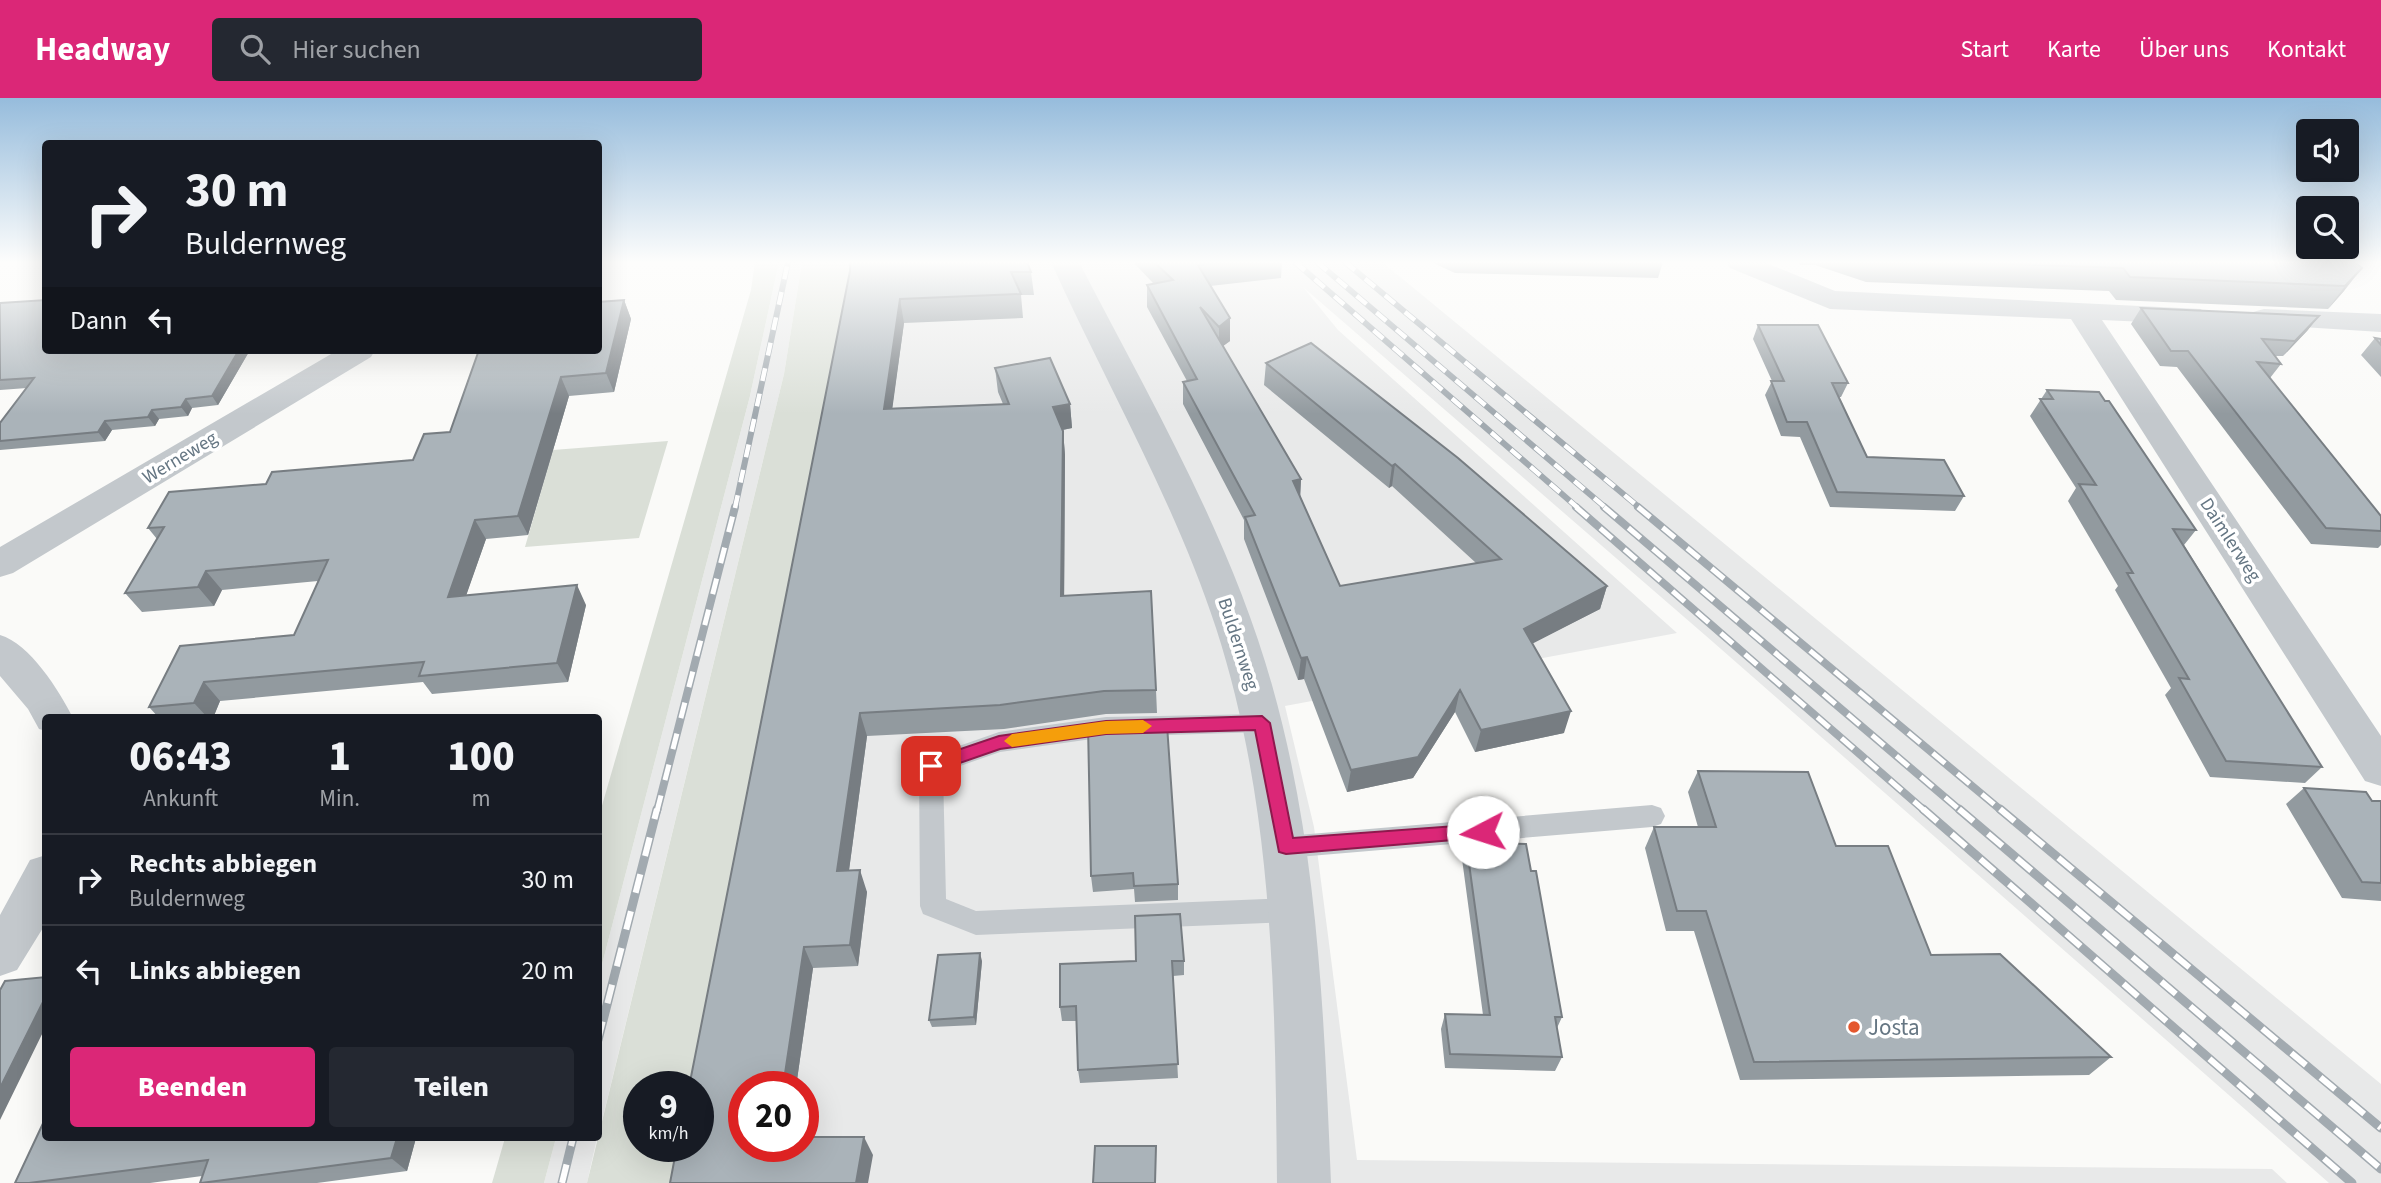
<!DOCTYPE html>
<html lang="de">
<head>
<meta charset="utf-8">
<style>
  :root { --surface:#171b24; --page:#242831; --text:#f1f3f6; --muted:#9ea1a6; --line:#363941; --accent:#db2777 }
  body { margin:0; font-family:"Source Sans 3",sans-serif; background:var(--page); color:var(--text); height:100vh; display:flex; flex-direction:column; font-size:26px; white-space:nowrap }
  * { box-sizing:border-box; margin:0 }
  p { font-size:23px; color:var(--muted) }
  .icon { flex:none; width:38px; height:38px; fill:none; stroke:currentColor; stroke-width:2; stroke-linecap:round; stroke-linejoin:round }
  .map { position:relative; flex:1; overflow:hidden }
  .sheet { position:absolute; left:42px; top:616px; width:560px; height:427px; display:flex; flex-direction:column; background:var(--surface); border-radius:7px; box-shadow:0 7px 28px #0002 }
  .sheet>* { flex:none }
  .banner { position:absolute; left:42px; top:42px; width:560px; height:214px; border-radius:7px; box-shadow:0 7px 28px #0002; background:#171b24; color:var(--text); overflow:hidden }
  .buttons { position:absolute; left:2296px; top:21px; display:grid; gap:14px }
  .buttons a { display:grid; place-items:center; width:63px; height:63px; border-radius:7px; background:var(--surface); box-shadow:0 7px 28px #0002; font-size:35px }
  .speed { position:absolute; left:623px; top:973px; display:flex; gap:14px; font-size:35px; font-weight:700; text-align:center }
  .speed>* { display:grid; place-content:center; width:91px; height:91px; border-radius:50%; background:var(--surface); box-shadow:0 7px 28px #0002; line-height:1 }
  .speed small { font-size:18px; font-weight:400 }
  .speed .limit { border:10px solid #d22; background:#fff; color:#111 }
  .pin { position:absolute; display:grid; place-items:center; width:60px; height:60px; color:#fff; margin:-30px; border-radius:14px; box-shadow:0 4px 10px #0006 }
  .me { position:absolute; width:77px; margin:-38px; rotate:265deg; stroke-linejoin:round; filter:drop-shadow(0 0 5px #0008) }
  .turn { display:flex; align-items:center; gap:24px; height:147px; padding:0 28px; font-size:32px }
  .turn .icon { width:91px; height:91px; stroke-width:2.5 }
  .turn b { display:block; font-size:49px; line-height:60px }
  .then { display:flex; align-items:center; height:66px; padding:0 28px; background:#0003; gap:14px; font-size:26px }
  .eta { display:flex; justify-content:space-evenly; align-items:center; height:119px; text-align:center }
  .eta b { font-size:42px; font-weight:800; line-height:49px }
  .cta { display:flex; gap:14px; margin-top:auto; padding:14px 28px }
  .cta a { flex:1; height:80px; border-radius:7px; background:var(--accent); color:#fff; font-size:28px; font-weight:800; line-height:80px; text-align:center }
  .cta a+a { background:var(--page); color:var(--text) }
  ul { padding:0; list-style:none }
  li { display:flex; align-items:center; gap:21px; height:91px; padding:0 28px; border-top:2px solid var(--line) }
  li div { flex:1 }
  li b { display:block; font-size:26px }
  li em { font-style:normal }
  header { display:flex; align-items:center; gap:42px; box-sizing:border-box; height:98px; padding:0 35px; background:var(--accent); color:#fff }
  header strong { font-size:33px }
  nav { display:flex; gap:38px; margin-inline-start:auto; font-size:24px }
  .search { width:490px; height:63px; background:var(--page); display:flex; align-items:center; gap:18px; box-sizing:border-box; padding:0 24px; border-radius:7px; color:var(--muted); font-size:26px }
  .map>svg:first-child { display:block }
</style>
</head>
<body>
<header>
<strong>Headway</strong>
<div class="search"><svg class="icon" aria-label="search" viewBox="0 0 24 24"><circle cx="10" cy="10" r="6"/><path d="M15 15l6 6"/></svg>Hier suchen</div>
<nav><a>Start</a><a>Karte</a><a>Über uns</a><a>Kontakt</a></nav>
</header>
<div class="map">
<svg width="2381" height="1085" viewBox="0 0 2381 1085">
  <rect width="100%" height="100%" fill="#fafaf8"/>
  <!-- built -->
  <path fill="#e8e9e9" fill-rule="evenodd" d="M779 164H802L784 276 599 1035V878L750 298Z
    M855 164H1382L2381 986V1085H2329L1713 544 1303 189 1338 232 1677 535 1285 608 1314 729 1357 1062 2272 1071 2287 1085H686L698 1048ZM744 989H803V1048H744Z
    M556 1040H597L587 1085H544Z"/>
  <!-- green -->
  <path fill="#dadfd7" d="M755 164H779L750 298 599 878V718L751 192Z
    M802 164H855L698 989H639V1048H693L686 1085H587L784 276Z
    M668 343 639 440 525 449 553 352Z
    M505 1040H556L544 1085H492Z"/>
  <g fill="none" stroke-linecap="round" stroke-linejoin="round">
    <!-- service -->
    <path fill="#c3c8cc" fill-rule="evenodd" d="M1262 616 1271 618 1274 625 1271 632 1262 634 1106 639 1000 654 943 674 946 801 976 813 1292 800 1302 804 1306 812 1302 820 1292 824 976 837 923 816 920 808 919 668 922 661 999 634 1106 619Z
      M1652 707 1661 710 1665 718 1661 726 1652 729 1286 760 1277 757 1273 749 1277 741 1286 738Z"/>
    <!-- minor -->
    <path fill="#c3c8cc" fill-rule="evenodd" d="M1051 164H1079C1150 301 1230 438 1272 587 1318 749 1324 917 1331 1085H1277C1275 898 1274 709 1216 530 1174 402 1106 286 1051 164Z
      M1726 164H1764L1835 193 2201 211 2205 217 2201 223 2190 226 2102 222 2381 638V688L2365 683 2071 221 1830 211 1730 170Z
      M2264 211 2381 216V234L2253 226 2249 220 2253 214Z
      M338 252H375L371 259 13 475 0 479V449Z
      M0 537C30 546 59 592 73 620H46V633L39 631 28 611 0 578Z
      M46 757V825L17 872 0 878V817L30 762Z"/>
    <!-- rail-far2 casing -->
    <g stroke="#a2aab0" stroke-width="6">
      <path id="rail-far2" d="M1295 164 1578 410
        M1317 164 1606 410
        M1345 164 1640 410
        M735 410 788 164"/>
    </g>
    <!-- rail-far1 casing -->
    <g stroke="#a2aab0" stroke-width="8">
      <path id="rail-far1" d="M1576 409 1925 713
        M1604 409 1961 713
        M1638 409 2002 713
        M657 713 735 409"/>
    </g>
    <!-- rail casing -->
    <g stroke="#a2aab0" stroke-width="9">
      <path id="rail" d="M1923 711 2352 1085
        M1959 711 2381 1071
        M2000 711 2381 1030
        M598 942 657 711
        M562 1085 573 1040"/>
    </g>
    <!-- rail-far2 -->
    <use href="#rail-far2" stroke="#fff" stroke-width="4.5" stroke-dasharray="13" stroke-linecap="butt"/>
    <!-- rail-far1 -->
    <use href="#rail-far1" stroke="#fff" stroke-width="5" stroke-dasharray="16" stroke-linecap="butt"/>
    <!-- rail -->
    <use href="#rail" stroke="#fff" stroke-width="6" stroke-dasharray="19" stroke-linecap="butt"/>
  </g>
  <!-- wall -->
  <path fill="#929a9f" d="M1133 164H1282L1281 180 1210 188 1230 220V243L1223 248 1301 381 1300 398 1340 488 1476 465 1392 388 1389 390 1264 287 1266 265 1607 488 1600 511 1532 545 1564 635 1475 654 1455 614 1413 680 1347 694 1304 581 1298 582 1244 441V422L1183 306V284L1187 283 1147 209V187L1154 186Z
    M1431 164H1663L1658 180 1455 175Z
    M1799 164H2355L2344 193 2328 211 2116 202 2109 193 1866 184 1815 167H1800Z
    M850 173 1031 174 1034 197H1021L1023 220 904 225 892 310 1003 306 998 294 995 270 1070 306 1072 330 1063 332 1065 357 1064 497 1156 592 1157 615 1106 616 1004 631 867 638 849 772 867 794 858 868 813 870 796 989H744V1048L873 1057 670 1085Z
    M624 202 631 221 614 294 569 298 528 437 486 441 466 497 586 507 568 584 432 596 423 584 220 603 213 620H159L149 609 294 537 318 483 222 492 214 508 142 514 125 495 157 441 148 430 266 386 413 362Z
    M0 205 46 252H250L218 307 192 310 188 318 159 321 155 328 112 332 105 343 0 352V325L27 290 0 292Z
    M2141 210 2319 218 2307 233 2283 258H2276L2281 266 2270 280 2381 418V447L2378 450 2311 446 2177 269 2160 268 2131 226Z
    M1758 227 1848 285 1841 299H1839L1867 359 1964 398 1955 413 1830 409 1800 339 1781 338 1765 297 1772 283 1753 241Z
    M2375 240 2381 241V279L2361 257Z
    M2047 292 2196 432 2184 447 2322 669 2305 685 2210 679 2165 597 2171 590 2115 492 2118 488 2068 403 2076 390 2030 318Z
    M1158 627 1178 786V802L1135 804 1134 791 1093 794 1091 778Z
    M1698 673 1836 748 1931 857 2111 959 2089 977 1740 982 1694 833H1666L1645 750 1654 729H1698L1688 694Z
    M2304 690 2372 703H2381V803L2342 800 2286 706Z
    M1466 744 1562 919 1557 930 1562 959 1555 973 1445 970 1441 931 1445 916 1483 917 1462 761Z
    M982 863 976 927 932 929 929 922Z
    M1184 863V877L1173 878 1178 980 1080 985 1078 972 1076 923H1062L1060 909V866Z
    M46 1019 416 1040 407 1073 317 1085H200L202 1078 150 1085H15Z"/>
  <!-- shaded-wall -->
  <path fill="#777d82" d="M2362 170 2344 193 2328 211 2345 188Z
    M900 201 904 225 889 335 884 311Z
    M624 202 631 221 614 294 606 275Z
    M2319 218 2307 233 2283 258 2295 243Z
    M1230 220V243L1219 251V229Z
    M239 252H250L218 307 212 298Z
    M561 279 569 298 528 437 518 418Z
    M186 301 192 310 188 318 181 309Z
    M1070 306 1072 330 1056 333 1053 309Z
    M152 312 159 321 155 328 148 319Z
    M105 323 112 332 105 343 98 334Z
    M1063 333 1065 357 1064 521 1061 498Z
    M1395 366 1392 388 1389 390 1392 368Z
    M1301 381 1300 403 1293 383Z
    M475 422 486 441 459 518 448 499Z
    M206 473 222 492 214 508 198 489Z
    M577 487 586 507 568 584 557 565Z
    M1607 488 1600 511 1518 553 1524 531Z
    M1307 559 1304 581 1298 582 1301 560Z
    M204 584 220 603 213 620H208L194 605Z
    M1460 592 1455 614 1413 680 1347 694 1351 672Z
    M1571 613 1564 635 1475 654 1481 632Z
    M860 615 867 638 846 795 837 773Z
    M860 772 867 794 858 868 850 847Z
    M804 849 813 870 796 989H783Z
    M980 855 982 863 976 927 974 919Z
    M46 898V928L0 1022V990Z
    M864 1039 873 1057 868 1085H856Z
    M397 1040H416L407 1073 391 1060Z"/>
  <!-- building -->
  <path fill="#aab3b9" stroke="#777d82" stroke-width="2" d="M850 164H1027L1031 174H1011L1021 196 900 201 884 311 1009 306 995 270 1050 260 1070 306 1053 309 1063 333 1061 498 1151 493 1156 592 1104 593 1000 607 860 615 837 773 860 772 850 847 804 849 783 989H744V1048H803V1039H864L856 1085H670L677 1048H698V989H689L850 173Z
    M1154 164H1232L1198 167 1230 220 1219 229 1200 209 1301 381 1293 383 1340 488 1501 461 1395 366 1392 368 1266 265 1311 245 1458 360 1607 488 1524 531 1571 613 1481 632 1460 592 1418 659 1351 672 1307 559 1301 560 1245 419 1255 417 1183 284 1197 281 1147 187 1173 182Z
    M1955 164H2355L2362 170 2345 188 2130 179 2123 170Z
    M46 202V252H239L212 298 186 301 181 309 152 312 148 319 105 323 98 334 0 343V325L34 280 0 282V205Z
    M624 202 606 275 561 279 518 418 475 422 448 499 577 487 557 565 419 578 424 564 204 584 194 605 149 609 180 548 294 537 328 462 206 473 198 489 125 495 164 429 148 430 169 394 266 386 272 374 413 362 424 336 450 334 479 252H598V204Z
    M2141 210 2319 218 2295 243 2262 241 2281 266 2257 264 2381 418V433L2326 430 2188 253H2171Z
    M1758 227H1818L1848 285H1832L1867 359 1944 362 1964 398 1837 394 1807 324H1787L1771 283H1784Z
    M2375 240 2381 241V247Z
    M2047 292 2099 294 2105 303H2109L2196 432 2173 431 2322 669 2226 663 2179 580 2189 581 2127 475H2133L2079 386 2096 387 2040 301H2053Z
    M1158 623V627H1167L1178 786 1134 788 1133 775 1091 778 1088 627Z
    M1698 673 1808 674 1836 748H1888L1931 857 2000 856 2111 959 1754 964 1706 813H1677L1654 729H1716Z
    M2304 690 2366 694 2372 703H2381V785L2362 784Z
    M1466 744 1526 746 1531 773H1536L1562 919H1555L1562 959 1450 956 1445 916 1490 917Z
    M1180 816 1184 863H1172L1178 966 1078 972 1076 908 1060 909V866L1136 863 1135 818Z
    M980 855 974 919 929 922 938 857Z
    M46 879V898L0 990V892L5 883Z
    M46 1019V1040H397L391 1060 201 1085H200L208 1062 29 1085H15Z
    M1095 1048H1156L1155 1085H1093Z"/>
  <!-- sky -->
  <linearGradient id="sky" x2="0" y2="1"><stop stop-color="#96bcdc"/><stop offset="0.52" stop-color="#fdfdfc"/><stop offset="1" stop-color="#fdfdfc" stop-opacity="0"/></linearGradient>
  <rect width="2381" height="316" fill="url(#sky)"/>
  <!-- route -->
  <path fill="#db2777" stroke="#8e194d" stroke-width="2" d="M1262 618 1270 625 1293 740 1483 726 1492 734 1489 739 1286 756 1279 754 1255 632 1106 636 1000 651 931 675 922 668 925 663 999 638 1106 623Z"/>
  <!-- slow -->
  <path fill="#f59e0b" d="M1143 622 1152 628 1143 635 1106 636 1012 649 1004 643 1012 636 1106 623Z"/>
  <!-- markers -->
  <circle fill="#e4572e" stroke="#fff" stroke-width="2.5" cx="1854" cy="929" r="7"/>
  <g text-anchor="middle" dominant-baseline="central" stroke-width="7" stroke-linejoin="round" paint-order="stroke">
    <!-- street labels -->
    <g font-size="19" fill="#657683" stroke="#fff">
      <text transform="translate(180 360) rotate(-31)">Werneweg</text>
      <text transform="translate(2230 442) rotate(57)">Daimlerweg</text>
      <text transform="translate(1238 546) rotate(72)">Buldernweg</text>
    </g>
    <!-- near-poi labels -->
    <g font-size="23" fill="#657683" stroke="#fff" text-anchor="start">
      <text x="1868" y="929">Josta</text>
    </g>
  </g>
</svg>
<div class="buttons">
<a><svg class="icon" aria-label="sound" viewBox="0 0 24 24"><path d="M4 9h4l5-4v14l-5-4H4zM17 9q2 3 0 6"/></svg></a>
<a><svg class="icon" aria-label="search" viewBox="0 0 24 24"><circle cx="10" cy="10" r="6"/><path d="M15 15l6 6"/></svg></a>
</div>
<div class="speed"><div>9<small>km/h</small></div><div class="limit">20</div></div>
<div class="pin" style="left:931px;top:668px;background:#d93025"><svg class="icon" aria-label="arrive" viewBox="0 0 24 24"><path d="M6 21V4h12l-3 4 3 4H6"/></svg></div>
<svg class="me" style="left:1483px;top:734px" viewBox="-20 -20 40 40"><circle r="19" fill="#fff"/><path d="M0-13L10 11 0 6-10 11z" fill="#db2777"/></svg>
<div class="banner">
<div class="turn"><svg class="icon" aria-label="right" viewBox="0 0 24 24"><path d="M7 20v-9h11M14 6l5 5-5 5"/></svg><div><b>30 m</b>Buldernweg</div></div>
<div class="then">Dann<svg class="icon" aria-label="left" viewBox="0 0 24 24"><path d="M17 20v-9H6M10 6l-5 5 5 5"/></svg></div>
</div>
<section class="sheet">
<div class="eta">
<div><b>06:43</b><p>Ankunft</p></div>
<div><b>1</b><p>Min.</p></div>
<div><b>100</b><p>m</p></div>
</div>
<ul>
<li><svg class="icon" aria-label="right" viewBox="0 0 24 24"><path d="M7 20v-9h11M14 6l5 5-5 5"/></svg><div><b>Rechts abbiegen</b><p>Buldernweg</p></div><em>30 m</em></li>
<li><svg class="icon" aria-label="left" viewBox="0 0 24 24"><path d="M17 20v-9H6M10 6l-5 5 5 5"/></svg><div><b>Links abbiegen</b></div><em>20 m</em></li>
</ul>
<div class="cta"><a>Beenden</a><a>Teilen</a></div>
</section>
</div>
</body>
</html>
